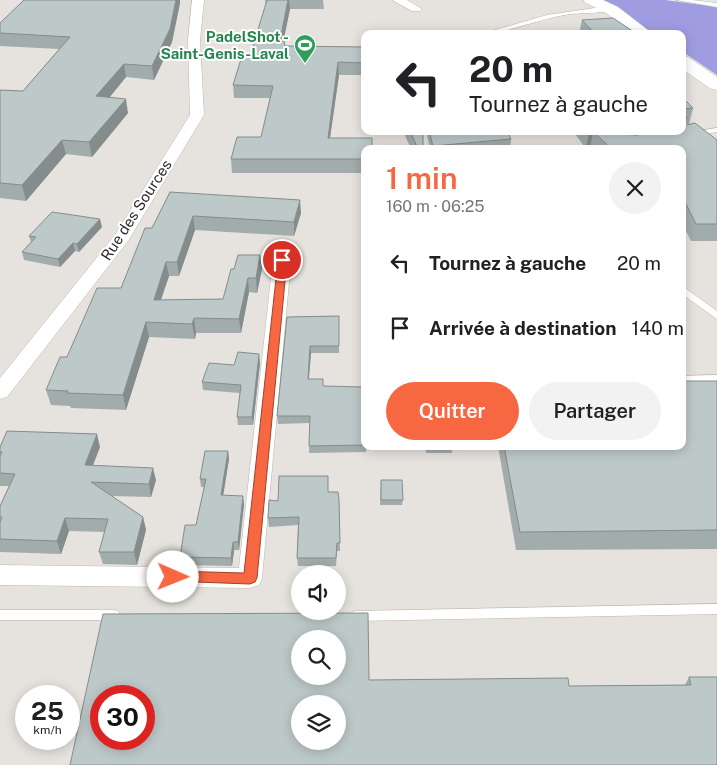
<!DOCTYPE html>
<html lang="fr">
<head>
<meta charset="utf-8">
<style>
  :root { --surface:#fff; --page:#f2f2f2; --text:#202124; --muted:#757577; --accent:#f66742 }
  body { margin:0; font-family:"Public Sans",sans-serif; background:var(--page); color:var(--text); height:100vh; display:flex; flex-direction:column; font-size:19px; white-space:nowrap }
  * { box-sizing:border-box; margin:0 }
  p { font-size:16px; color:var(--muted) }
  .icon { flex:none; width:28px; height:28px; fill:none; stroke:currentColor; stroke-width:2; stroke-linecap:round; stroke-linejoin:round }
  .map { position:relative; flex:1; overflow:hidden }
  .details { position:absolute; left:361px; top:145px; width:325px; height:305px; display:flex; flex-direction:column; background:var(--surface); border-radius:10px; box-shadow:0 2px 12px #0003 }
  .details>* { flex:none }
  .guide { position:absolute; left:361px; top:30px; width:325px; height:105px; border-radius:10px; box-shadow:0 2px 12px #0003; background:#fff; color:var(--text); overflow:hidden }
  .buttons { position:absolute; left:291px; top:565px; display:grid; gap:10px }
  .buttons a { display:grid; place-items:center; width:55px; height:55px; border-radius:50%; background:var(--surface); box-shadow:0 2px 12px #0003; font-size:25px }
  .speed { position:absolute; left:15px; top:685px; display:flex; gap:10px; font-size:25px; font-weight:700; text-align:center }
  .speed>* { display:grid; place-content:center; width:65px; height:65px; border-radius:50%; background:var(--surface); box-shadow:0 2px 12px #0003; line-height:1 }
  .speed small { font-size:12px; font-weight:400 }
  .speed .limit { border:8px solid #d22; background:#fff; color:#111 }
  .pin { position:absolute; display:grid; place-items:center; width:42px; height:42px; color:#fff; margin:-21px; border:2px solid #fff; border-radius:50%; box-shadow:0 1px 5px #0007 }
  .me { position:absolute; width:55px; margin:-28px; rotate:91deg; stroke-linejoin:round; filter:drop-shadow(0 0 4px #0008) }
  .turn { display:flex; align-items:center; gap:18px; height:105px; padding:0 25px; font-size:22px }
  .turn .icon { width:65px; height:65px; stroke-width:2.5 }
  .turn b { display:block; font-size:35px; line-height:42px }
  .round { display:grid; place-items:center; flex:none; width:52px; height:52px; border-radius:26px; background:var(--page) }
  .headline { display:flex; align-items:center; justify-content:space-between; height:85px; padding:0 25px }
  h1 { font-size:30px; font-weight:600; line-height:38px; color:var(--accent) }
  .primary-button { display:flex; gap:10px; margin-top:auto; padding:10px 25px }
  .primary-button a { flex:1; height:58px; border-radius:30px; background:var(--accent); color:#fff; font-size:20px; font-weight:600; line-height:58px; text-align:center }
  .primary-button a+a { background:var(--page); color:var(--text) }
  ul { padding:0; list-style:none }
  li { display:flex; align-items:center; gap:15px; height:65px; padding:0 25px }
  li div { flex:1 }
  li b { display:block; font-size:19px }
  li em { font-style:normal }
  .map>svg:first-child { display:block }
</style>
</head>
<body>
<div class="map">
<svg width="717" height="765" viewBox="0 0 717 765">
  <rect width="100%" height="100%" fill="#deedec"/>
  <!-- industrial -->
  <path fill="#e6e3de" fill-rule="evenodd" d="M0 0H603L654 34H365V131H682L683 52 717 75V765H0ZM365 149H682V446H365ZM300 574H338V611H300ZM300 639H338V676H300ZM26 696H69V739H26ZM101 696H144V739H101ZM300 704H338V741H300Z"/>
  <!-- green -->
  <path fill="#a09ce2" d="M603 0H665L717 7V75L683 52 682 34H654Z"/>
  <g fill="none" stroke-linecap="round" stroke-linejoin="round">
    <!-- lane casing -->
    <g stroke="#bfb5b1" stroke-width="1">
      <path id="lane" d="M676 0H692L717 3V7Z
        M595 8H611L614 10C608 13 574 13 564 15 540 20 516 28 492 34H481L547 15Z
        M717 128V132L693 136 689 134 693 132Z
        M682 286 717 311V319L682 294Z
        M717 375V381L682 382V376Z
        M717 604V614L356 621 352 620 350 616 352 612 356 611Z
        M0 610H114L118 611 120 615 118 619 114 620H0Z"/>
    </g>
    <!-- street casing -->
    <g stroke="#bfb5b1" stroke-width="1">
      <path id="street" d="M192 0H204L200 40 204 115 128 241 7 397 0 399V378L115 235 190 115 188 40Z
        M392 0H407L422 9 420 11H412Z
        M282 255 288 256 291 260 262 578 259 585 250 588 0 585V565L239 568 273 260 276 256Z"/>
    </g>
    <!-- secondary casing -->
    <g stroke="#bfb5b1" stroke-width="1">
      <path id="secondary" d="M583 0H603L618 7 653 34H634L606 13 586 3Z
        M682 56 688 57 717 77V90L711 89 682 69Z"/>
    </g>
    <!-- lane -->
    <use href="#lane" fill="#fff" fill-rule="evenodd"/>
    <!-- street -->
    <use href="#street" fill="#fff" fill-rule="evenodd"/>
    <!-- secondary -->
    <use href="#secondary" fill="#fff" fill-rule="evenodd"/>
  </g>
  <!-- wall -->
  <path fill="#a3acac" d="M237 0H323L324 9H290L283 41 285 46 365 47V75H339L330 138 365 149V173H232L231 159 261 137 270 98H234L233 85 250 56 266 6 265 0Z
    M180 3 172 42 154 80 126 77 110 97 128 113 92 157 66 154 26 201 0 198V90L23 91 59 49 0 46V23Z
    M582 20 637 34H579Z
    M682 97 693 108 689 124H686L685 125 717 140V241H691L682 223V149H591L590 148 586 149 573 131H682Z
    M403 131H423V149H411Z
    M426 131H507L511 139 510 149H430Z
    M170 192 301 213 294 236 195 230 179 276H169L161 300 223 299 234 269 260 255 262 269 257 293 249 292 241 333H196L195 339 149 337 126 410 71 408 70 406 51 405 46 390 67 357 121 288 152 228Z
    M102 227 79 252 75 251 60 267 24 260 22 252 31 242 29 236Z
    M339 316V353H311L309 379 323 386 363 400H365V446H366V452L309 453 310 423 278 424 277 416 287 317Z
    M260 363 253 425H238L237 417 240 393 203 390 202 382 234 365Z
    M717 381V549L516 550 498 446H682Z
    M425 446H452V453H426Z
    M0 447H100L93 465 156 480 151 497 111 496 143 517 146 530 137 565 103 564 99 552 105 532 69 531 61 554 0 552V506L9 486H0Z
    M228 451 229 459 223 495 244 504 239 550H234L232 566 181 565 180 557 196 525 204 487H201L200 479Z
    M381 480 403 500 402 505H380Z
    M328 492 339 500 340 551H337L336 566H298L297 558 298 525 269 527 268 518 278 501Z
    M689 677 717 765 369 680 569 686 685 685Z"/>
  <!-- shaded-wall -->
  <path fill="#848c8c" d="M176 0H180V3L172 42 154 80 152 66Z
    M288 0H289L290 9 281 53 280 41Z
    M338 62 339 75 328 151V138Z
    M124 64 126 77 99 110 96 96Z
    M126 99 128 113 92 157 89 142Z
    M687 117 683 133 618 147 621 131H682V118Z
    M593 132 590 148 586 149 589 133Z
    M62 140 66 154 26 201 22 185Z
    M300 200 301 213 294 236V222Z
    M193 216 195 230 179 276 177 262Z
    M100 219 102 227 79 252 77 244Z
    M73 243 75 251 60 267 58 259Z
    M260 255 262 269 257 293 256 278Z
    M166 262 169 276 156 314 154 300Z
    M248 278 249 292 241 333 239 319Z
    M194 318 196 333 195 339 192 324Z
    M146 322 149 337 126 410 123 395Z
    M310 346 311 353 308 386V379Z
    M259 354 260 363 253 425 252 417Z
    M97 434 100 447 88 478 85 465Z
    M228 451 229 459 222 503 221 495Z
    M153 468 156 480 151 497 149 484Z
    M243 496 244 504 239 550 238 542Z
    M143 517 146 530 137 565 134 552Z
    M65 518 69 531 61 554 57 541Z
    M233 542 234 550 232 566 231 558Z"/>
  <!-- building -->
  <path fill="#bdc8c8" stroke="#848c8c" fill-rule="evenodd" d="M24 0H176L170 29 152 66 124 64 96 96 126 99 89 142 62 140 22 185 0 183V90L23 91 70 37 0 33V23Z
    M267 0H288L280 41H284L285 46 365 47V63L338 62 328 138H372V149H365V159H231L237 137H261L273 86 233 85 242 56H250Z
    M613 18 637 34H595L582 20Z
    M682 97 693 108 682 109Z
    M682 114 687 117 682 118Z
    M695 123 717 140V224H696L682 196V149H612L593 132 589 133 588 131H621L620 134 637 135 654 131H682V126Z
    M410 131H423V149H418Z
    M429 131H507L511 139 433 146Z
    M170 192 300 200 294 222 193 216 177 262H166L154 300 223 299 231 269H234L238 255H260L256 278H248L239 319 194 318 192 324 146 322 123 395 67 393 68 391 46 390 60 357H67L97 288H121L145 228H152Z
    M52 212 100 219 77 244 73 243 58 259 22 252 36 237 29 236Z
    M339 316V346H310L308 379H323V386L363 387V400H365V445L309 446 310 416H277L287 317Z
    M238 352 259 354 252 417H237L241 385 202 382 209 363 234 365Z
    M682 381H717V530L520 532 504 446H682Z
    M7 431 97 434 85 465 153 468 149 484 91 482 143 517 134 552H99L108 519 65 518 57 541 0 539V522L2 517H0V506L15 474 0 473V456L2 452H0V447Z
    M205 451H228L221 495 243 496 238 542H233L231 558 180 557 185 525H196L206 479H200Z
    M279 476H328V492H338L339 500 340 543H337L336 558H297L299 517 268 518 269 500 278 501Z
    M381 480H402L403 500H381Z
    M368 613 369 680 568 678 569 686 691 685 689 677H717V765H70L103 614ZM300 639H338V676H300ZM101 696H144V739H101ZM300 704H338V741H300Z"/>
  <!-- route -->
  <path fill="#f66742" stroke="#a0432b" d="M282 257 287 260 257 578 255 582 250 584 168 581 166 577 168 573 173 571 244 573 278 260Z"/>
  <!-- icons -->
  <defs>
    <g id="stadium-pin" transform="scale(1.125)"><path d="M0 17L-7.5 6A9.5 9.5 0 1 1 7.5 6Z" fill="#2e9e5b" stroke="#fff"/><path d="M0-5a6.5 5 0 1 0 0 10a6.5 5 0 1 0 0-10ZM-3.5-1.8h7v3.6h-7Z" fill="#fff"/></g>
  </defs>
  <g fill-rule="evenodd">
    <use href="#stadium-pin" x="305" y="45"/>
  </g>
  <g text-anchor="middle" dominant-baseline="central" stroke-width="4" stroke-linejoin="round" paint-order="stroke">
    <!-- far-leisure labels -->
    <g font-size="15" font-weight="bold" fill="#27864d" stroke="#fff" text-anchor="end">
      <text x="289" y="36">PadelShot -<tspan x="289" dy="17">Saint-Genis-Laval</tspan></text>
    </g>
    <!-- far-street labels -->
    <g font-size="15" fill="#2b2b2b" stroke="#fff">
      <text transform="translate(136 210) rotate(-57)">Rue des Sources</text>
    </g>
  </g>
</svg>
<div class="buttons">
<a><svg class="icon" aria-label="sound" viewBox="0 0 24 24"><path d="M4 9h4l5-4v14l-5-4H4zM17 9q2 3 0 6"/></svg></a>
<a><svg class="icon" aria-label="search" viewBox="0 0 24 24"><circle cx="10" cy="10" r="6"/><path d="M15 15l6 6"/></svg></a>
<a><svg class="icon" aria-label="layers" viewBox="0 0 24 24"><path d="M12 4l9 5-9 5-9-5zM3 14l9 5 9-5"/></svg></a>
</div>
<div class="speed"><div>25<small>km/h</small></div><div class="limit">30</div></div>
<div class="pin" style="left:282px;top:260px;background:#d93025"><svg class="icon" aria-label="arrive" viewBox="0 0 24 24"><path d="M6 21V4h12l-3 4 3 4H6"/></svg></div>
<svg class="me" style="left:173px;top:577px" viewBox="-20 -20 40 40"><circle r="19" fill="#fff"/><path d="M0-13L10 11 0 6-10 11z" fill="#f66742"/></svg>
<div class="guide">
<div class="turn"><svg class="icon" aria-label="left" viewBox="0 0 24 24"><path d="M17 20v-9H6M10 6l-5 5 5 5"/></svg><div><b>20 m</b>Tournez à gauche</div></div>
</div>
<section class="details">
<div class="headline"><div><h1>1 min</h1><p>160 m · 06:25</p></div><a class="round"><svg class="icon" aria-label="close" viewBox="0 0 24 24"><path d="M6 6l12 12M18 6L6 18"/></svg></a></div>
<ul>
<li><svg class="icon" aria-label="left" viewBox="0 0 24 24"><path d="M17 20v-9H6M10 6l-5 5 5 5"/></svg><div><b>Tournez à gauche</b></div><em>20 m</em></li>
<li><svg class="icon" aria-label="arrive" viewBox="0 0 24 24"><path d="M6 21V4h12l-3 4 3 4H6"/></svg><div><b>Arrivée à destination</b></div><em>140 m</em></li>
</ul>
<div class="primary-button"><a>Quitter</a><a>Partager</a></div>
</section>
</div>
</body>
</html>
